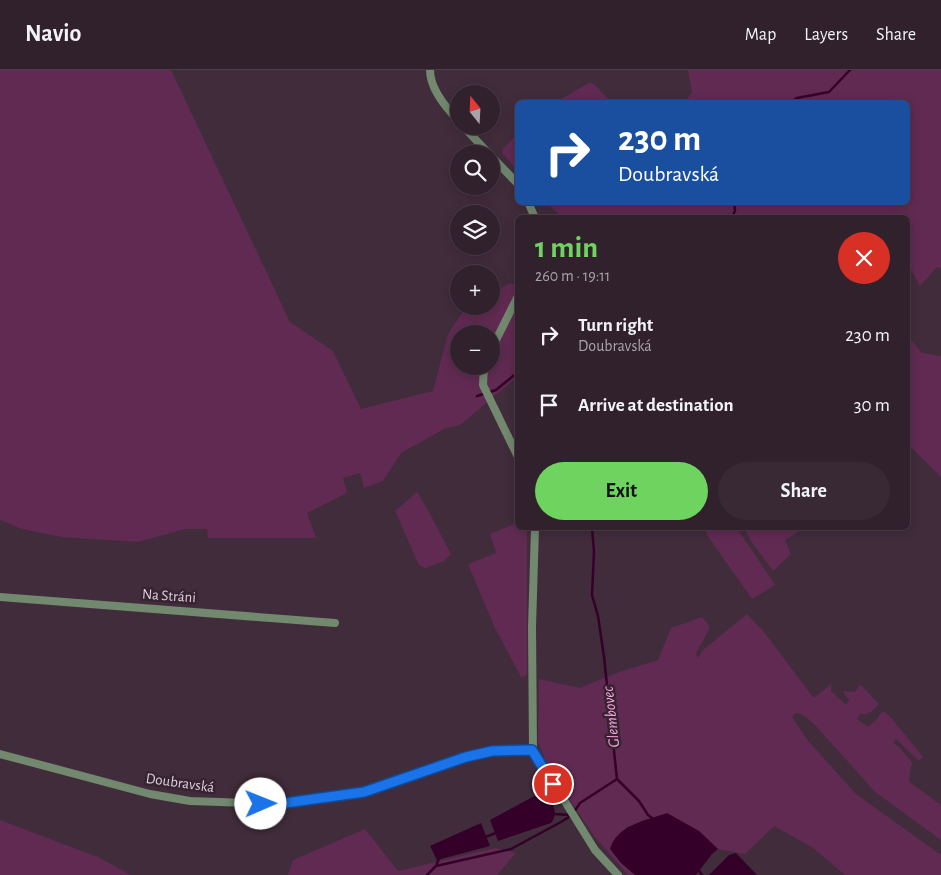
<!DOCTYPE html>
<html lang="en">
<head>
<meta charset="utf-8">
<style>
  :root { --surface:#31212c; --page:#392934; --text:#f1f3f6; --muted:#a8a3a9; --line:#4c3e48; --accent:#6fd360 }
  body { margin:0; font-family:"Alegreya Sans",sans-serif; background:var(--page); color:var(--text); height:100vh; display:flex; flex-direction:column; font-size:19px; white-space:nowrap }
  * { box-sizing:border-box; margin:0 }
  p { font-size:16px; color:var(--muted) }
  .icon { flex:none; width:28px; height:28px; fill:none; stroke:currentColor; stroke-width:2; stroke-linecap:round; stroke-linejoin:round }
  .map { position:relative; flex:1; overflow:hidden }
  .details { position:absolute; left:515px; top:145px; width:395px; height:315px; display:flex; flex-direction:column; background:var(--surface); border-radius:8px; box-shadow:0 2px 12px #0003,0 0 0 1px var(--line) }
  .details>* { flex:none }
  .top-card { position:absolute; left:515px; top:30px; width:395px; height:105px; border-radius:8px; box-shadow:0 2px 12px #0003,0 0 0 1px var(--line); background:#1a4fa0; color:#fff; overflow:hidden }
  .needle { width:32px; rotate:342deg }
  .tools { position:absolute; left:450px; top:15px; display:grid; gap:10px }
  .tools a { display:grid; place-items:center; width:50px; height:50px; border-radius:50%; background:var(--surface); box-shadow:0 2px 12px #0003,0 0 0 1px var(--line); font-size:25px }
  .pin { position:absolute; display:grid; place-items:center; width:42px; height:42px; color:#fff; margin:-21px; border:2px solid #fff; border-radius:50%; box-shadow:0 1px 5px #0007 }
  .me { position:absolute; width:55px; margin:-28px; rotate:89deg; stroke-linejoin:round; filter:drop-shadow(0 0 4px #0008) }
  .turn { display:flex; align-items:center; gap:18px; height:105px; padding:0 20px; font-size:22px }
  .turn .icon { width:65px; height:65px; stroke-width:2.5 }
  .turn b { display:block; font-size:35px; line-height:42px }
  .round { display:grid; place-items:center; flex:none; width:52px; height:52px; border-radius:26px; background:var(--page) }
  .head { display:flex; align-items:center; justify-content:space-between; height:85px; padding:0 20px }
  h1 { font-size:30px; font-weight:700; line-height:38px; color:var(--accent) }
  .cta { display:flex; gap:10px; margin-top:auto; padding:10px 20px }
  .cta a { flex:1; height:58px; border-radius:30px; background:var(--accent); color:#111; font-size:20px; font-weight:700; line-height:58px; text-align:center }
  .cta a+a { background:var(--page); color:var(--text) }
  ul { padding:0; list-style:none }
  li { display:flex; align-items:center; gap:15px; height:70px; padding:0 20px }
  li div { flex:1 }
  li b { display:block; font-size:19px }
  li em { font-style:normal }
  header { display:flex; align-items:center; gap:30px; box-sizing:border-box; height:70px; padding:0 25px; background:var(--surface); border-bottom:1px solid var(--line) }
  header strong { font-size:24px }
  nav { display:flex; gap:28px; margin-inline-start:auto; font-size:18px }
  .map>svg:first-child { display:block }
</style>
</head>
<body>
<header>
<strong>Navio</strong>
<nav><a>Map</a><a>Layers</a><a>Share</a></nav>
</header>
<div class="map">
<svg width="941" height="805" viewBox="0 0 941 805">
  <rect width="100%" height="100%" fill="#412c3b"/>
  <!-- green -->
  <path fill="#612a52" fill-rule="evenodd" d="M0 0H171L290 252 333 281 361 339 433 321 448 264 467 236H491V223L509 214H517V307L460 355 444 359 401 383 383 411 364 418 360 403 343 408 347 423 307 443 316 468H208L207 459H185L138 472 62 467 22 459 0 450ZM459 264H491V296H459Z
    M688 0H941V199L937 197 920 216 908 194V148H563L547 133 908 132V32H685L692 22Z
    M589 13 594 14 611 32H556Z
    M517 64V100L502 83 503 79Z
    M908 266 922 283 941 286V407L908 374Z
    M417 422 429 442 451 484 444 491 425 498 419 495 395 441Z
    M517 453 518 458H527V601L526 606 521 607 494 556 468 494 496 483 490 464Z
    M708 458H737L775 515 752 529 707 465 706 459Z
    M744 458H811L803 459 785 470 791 484 773 501 751 471Z
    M747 544 764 562 812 626 815 627 831 614V621L846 635 849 630 843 622 845 621 855 622 859 616 861 615 879 634C872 641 870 645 860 644L857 649 868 657 878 648 880 644 884 641 892 649 919 682 923 687 919 691 896 669 893 673 898 676 912 692 909 710 911 713 941 735V770L875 722 815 655C810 651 804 643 796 643L792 647 809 672 856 724 941 785V805H845L812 777 774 756 745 784 718 779 699 761 628 756 613 772 621 793 635 805H628L595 767 550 701 538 672 539 609 580 618 619 602 658 590 671 558 702 547 710 557 696 584 698 588 703 580Z
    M0 750 98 787 131 805H0Z
    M365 759 398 801 495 778 516 783 497 805H288L293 790Z"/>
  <!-- water -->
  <path fill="#340029" d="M540 723 546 724C553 734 559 743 551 753L498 771 490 750Z
    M667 743 699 761 718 779 712 784 696 805H635L621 793 610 779C618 754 645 751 667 743Z
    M481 753 490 776 437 790 430 776Z
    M736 783 757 805H709L729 785Z"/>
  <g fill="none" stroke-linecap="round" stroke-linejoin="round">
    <!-- stream -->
    <path stroke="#340029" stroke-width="2.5" d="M790 32 797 28 829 22 850 0
      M726 148 733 145 735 141 734 132
      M477 326 496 320 518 302
      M592 458 594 482 592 525 598 546 604 587 617 709 639 731 648 745 655 750
      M554 744 570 745
      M485 767 496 763
      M436 796 440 786
      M697 798 702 805
      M427 805 436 796 511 779 561 752 572 745 580 733 617 709"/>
    <!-- street -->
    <path stroke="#72886f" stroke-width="8" d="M430 0C430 19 446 38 459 51
      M463 56 489 84
      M491 86 518 114
      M528 132 535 148
      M491 280 518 226
      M484 296 483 315 518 387
      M0 527 335 553
      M533 680 532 557 535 458
      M0 684 150 724 190 731 279 734 364 722 399 711 466 687 492 681 533 680 595 780 618 805"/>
  </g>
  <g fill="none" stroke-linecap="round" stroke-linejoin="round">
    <!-- route casing -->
    <g stroke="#114b97" stroke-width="12">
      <path id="route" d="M261 734H278L364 722 466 687 492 681 532 680 553 714"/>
    </g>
    <!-- route -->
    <use href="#route" stroke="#1a73e8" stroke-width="9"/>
  </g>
  <g text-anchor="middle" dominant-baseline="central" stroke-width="5" stroke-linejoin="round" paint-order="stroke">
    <!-- street labels -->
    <g font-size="15" fill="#ddd0d8" stroke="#372331">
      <text transform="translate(169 526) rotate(4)">Na Stráni</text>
      <text transform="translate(180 713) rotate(8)">Doubravská</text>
    </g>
    <!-- water labels -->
    <g font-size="16" font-style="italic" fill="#fca5e2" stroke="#372331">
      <text transform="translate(611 647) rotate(-96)">Glembovec</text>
    </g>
  </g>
</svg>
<div class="tools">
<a><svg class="needle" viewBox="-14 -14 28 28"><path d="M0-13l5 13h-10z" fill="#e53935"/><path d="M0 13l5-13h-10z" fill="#a8a3a9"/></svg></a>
<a><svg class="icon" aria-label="search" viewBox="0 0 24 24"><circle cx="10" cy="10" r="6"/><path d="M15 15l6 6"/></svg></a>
<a><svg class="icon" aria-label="layers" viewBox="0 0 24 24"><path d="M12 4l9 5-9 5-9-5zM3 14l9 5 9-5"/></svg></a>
<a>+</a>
<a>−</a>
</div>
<div class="pin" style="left:553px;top:714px;background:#d93025"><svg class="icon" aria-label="arrive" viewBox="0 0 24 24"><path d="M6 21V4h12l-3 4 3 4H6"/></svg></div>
<svg class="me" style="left:261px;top:734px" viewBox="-20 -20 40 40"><circle r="19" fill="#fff"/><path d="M0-13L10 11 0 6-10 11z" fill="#1a73e8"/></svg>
<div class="top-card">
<div class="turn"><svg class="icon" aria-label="right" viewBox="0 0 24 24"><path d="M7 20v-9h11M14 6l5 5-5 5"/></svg><div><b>230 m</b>Doubravská</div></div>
</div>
<section class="details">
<div class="head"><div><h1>1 min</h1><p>260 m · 19:11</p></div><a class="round" style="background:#d93025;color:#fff"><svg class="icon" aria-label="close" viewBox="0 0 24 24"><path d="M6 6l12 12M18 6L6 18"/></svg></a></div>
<ul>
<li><svg class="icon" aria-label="right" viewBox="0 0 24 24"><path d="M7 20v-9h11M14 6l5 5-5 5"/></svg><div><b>Turn right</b><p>Doubravská</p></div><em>230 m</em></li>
<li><svg class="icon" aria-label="arrive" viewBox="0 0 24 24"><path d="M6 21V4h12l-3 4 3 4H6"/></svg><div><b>Arrive at destination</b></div><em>30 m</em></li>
</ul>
<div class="cta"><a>Exit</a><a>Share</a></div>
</section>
</div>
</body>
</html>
